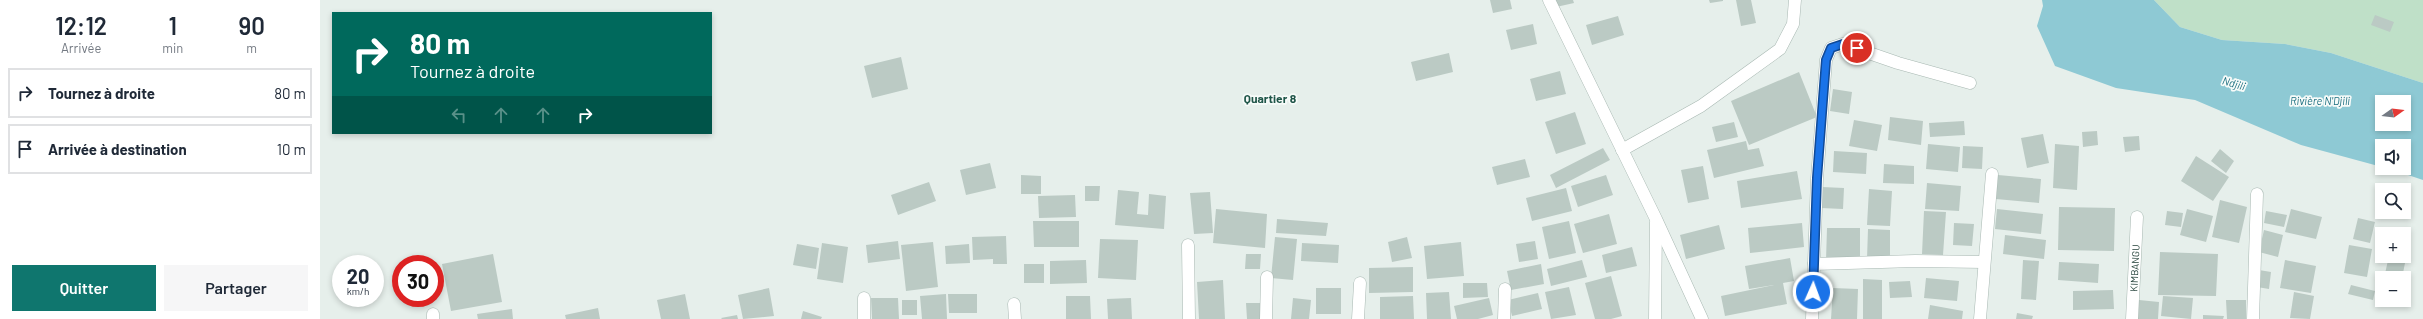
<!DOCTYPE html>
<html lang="fr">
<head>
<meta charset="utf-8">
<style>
  :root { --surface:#fff; --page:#f6f6f7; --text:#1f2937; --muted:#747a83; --line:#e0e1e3; --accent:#0f766e }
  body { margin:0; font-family:Barlow,sans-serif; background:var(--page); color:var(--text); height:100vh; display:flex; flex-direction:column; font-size:15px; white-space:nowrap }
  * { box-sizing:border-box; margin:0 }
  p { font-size:13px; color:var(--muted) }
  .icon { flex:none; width:22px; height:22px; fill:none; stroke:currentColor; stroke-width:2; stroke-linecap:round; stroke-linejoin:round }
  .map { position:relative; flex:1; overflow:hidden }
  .drawer { display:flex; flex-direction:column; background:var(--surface); width:320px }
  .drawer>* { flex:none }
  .guide { position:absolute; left:12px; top:12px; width:380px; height:122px; border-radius:0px; box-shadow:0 2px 6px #0003; background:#00695c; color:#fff; overflow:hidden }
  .needle { width:26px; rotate:76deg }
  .fabs { position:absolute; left:2055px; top:95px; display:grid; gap:8px }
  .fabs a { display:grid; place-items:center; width:36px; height:36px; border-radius:0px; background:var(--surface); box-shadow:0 2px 6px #0003; font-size:20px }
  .speed { position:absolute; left:12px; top:255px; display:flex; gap:8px; font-size:20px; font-weight:700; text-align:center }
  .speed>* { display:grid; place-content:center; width:52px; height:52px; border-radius:50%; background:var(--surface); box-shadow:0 2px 6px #0003; line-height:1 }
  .speed small { font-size:10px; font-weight:400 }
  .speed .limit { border:6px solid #d22; background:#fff; color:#111 }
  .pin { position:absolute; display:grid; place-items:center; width:34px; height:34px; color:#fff; margin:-17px; border:2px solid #fff; border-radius:50%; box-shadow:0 1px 4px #0007 }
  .me { position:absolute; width:44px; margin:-22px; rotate:2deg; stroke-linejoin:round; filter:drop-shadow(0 0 3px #0008) }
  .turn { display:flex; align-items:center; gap:14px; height:84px; padding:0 12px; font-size:18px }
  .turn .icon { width:52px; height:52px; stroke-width:2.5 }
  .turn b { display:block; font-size:28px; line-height:34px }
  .lanes { display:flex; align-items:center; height:38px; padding:0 12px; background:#0003; justify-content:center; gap:20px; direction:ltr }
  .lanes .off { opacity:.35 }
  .eta { display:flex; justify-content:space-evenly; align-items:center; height:68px; text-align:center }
  .eta b { font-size:24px; font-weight:600; line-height:28px }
  .action { display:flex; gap:8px; margin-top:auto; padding:8px 12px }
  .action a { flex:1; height:46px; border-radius:0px; background:var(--accent); color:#fff; font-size:16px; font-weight:600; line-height:46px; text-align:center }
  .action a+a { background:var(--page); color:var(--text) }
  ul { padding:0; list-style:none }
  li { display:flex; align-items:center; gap:12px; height:50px; margin:0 8px 6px; padding:0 4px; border:2px solid var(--line); border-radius:0px }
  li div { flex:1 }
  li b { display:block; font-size:15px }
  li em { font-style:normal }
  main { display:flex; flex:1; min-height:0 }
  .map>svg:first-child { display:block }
</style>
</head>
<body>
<main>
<section class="drawer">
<div class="eta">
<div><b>12:12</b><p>Arrivée</p></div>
<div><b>1</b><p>min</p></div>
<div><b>90</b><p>m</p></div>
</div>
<ul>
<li><svg class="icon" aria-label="right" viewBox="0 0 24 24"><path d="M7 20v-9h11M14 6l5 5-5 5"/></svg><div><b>Tournez à droite</b></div><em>80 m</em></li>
<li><svg class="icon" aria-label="arrive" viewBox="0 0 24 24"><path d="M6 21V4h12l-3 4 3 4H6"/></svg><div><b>Arrivée à destination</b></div><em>10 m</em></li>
</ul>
<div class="action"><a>Quitter</a><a>Partager</a></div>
</section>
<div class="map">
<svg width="2103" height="319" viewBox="0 0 2103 319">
  <rect width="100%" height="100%" fill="#e6efeb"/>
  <!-- green -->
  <path fill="#bfe0c8" d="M1834 0H2103V83L2011 53 1965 44 1902 40 1860 27Z"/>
  <!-- water -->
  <path fill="#8ec9d4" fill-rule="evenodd" d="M1722 0H1834L1860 27 1902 40 1965 44 2011 53 2103 83V180L2067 168H2084V146H2062V167L1981 145 1875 100 1796 88 1735 66 1717 26 1723 6ZM2062 102H2084V124H2062Z"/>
  <!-- building -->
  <path fill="#bbcac4" d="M1170 0H1190L1192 9 1173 13Z
    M1235 0H1253L1254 3 1236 7Z
    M1389 0H1403V1L1390 3Z
    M1416 0H1431L1436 23 1421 26Z
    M2055 15 2074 22 2070 32 2051 25Z
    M1298 16 1304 35 1272 45 1266 25Z
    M1213 24 1217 44 1191 50 1186 30Z
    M1129 53 1133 72 1096 81 1091 62Z
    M581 57 588 89 552 98 544 66Z
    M1240 71 1246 94 1216 101 1210 79Z
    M1479 72 1497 117 1429 145 1411 101Z
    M1513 89 1532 92 1529 114 1510 111Z
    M1255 112 1266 144 1236 154 1225 122Z
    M1570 117 1603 121 1601 145 1568 140Z
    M1534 120 1562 125 1557 151 1529 146Z
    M1644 121 1645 135 1610 137 1609 123Z
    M1414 122 1418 137 1396 142 1392 127Z
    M1777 131 1778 145 1763 147 1762 132Z
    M1723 134 1729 163 1707 168 1701 138Z
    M1819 136 1820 150 1805 152 1803 137Z
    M1426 141 1428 150 1439 148 1444 166 1394 178 1387 150Z
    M1608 144 1640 147 1638 172 1606 169Z
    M1735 144 1759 146 1757 190 1733 188Z
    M1643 146 1663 147 1662 169 1642 168Z
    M1283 148 1290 160 1236 188 1230 175Z
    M1900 149 1914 161 1906 173 1891 161Z
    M1514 151 1547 153 1546 174 1513 172Z
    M1876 156 1909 177 1893 201 1861 181Z
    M1205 159 1210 177 1177 185 1172 167Z
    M670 163 676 188 646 195 640 170Z
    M1564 164 1594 166V184L1563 183Z
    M1383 166 1389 199 1368 203 1361 170Z
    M1477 171 1482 199 1421 208 1417 181Z
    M701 175 721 176V194H701Z
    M1286 175 1293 195 1258 207 1251 186Z
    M1678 175 1721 179 1719 203 1676 199Z
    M609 182 616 201 578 215 571 195Z
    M1607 183 1641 186 1639 211 1605 209Z
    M765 186H780L779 201H765Z
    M1502 187 1524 188 1523 209 1501 208Z
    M1246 188 1252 211 1212 221 1206 198Z
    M1549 189 1572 191 1570 226 1547 225Z
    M798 190 819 192 817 214 828 215 829 194 846 196 844 229 795 225Z
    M890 192 893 233 874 234 870 193Z
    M755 195 756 217 719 218 718 196Z
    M1900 200 1927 207 1919 243 1892 237Z
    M1739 207 1795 208 1794 251 1738 250Z
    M896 209 947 214 945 248 893 243Z
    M1677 209 1723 214 1721 234 1675 229Z
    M1867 209 1893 216 1886 242 1860 235Z
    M1971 209 2002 217 1996 239 1965 232Z
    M1604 211 1626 212 1623 255 1602 254Z
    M1847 211 1863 213 1861 227 1845 225Z
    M1946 211 1967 215 1964 227 1944 223Z
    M1289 214 1297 244 1263 253 1254 224Z
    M2038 218 2055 222 2050 243 2033 239Z
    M957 219 1008 223 1006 236 956 233Z
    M713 221H759V247H714Z
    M1249 221 1256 253 1229 259 1222 227Z
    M1482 223 1484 247 1430 253 1428 228Z
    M1634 223 1654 224 1652 246 1633 245Z
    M1399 225 1405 249 1366 259 1360 235Z
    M1507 228H1540V261H1506Z
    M1548 229 1570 230V260L1547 259Z
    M1944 230 1963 235 1958 257 1939 252Z
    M1685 235 1726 240 1724 259 1683 254Z
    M686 236 687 264H673V259L653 260 652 237Z
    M955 237 977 239 973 280 951 278Z
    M1087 237 1092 258 1072 262 1068 242Z
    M780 239 818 240 816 280 778 278Z
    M578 241 580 259 548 263 546 245Z
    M1215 241 1218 259 1199 262 1196 244Z
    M613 242 618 287 586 291 581 245Z
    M1141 242 1144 276 1107 279 1104 246Z
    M502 243 528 247 523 283 497 279Z
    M982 243 1019 245 1018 263 981 261Z
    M477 244 499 248 496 269 473 265Z
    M649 244 650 263 626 264 625 246Z
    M2029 245 2052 249 2047 277 2024 273Z
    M1312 247 1317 266 1286 273 1282 255Z
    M1840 252 1898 254 1896 296 1838 295Z
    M173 254 182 302 131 311 122 264Z
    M926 254H941L940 269H925Z
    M2069 256 2086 258 2082 278H2064Z
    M1470 258 1474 281 1463 283 1467 304 1405 316 1401 296 1454 285 1429 289 1425 266Z
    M766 260 767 283 730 284V261Z
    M1262 260 1267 277 1231 286 1227 269Z
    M1703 260 1719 261 1716 300 1701 299Z
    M1965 260 1996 266 1991 293 1960 288Z
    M1739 262 1779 264 1778 283 1738 280Z
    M704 264H724V283H704Z
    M1221 264 1224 284 1191 290 1187 271Z
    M1093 267V292L1049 293V268Z
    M1939 270 1951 272 1949 289 1937 287Z
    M1291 276 1302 316 1291 319H1275L1265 283Z
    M1606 278 1639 281 1637 301 1604 298Z
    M1543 279 1562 280V319H1543Z
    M903 280 905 319H879L877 282Z
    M1590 281 1592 297 1570 298 1569 282Z
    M1143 283H1167L1168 297 1143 298Z
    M2031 285 2055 291 2053 300 2028 294Z
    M1249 287 1256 315 1231 319 1225 292Z
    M449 288 454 316 423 319 418 295Z
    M996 288H1021V314H996Z
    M1513 288 1538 289 1537 319H1511Z
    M1793 290 1794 309 1753 310V291Z
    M1129 292 1131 319H1107L1106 293Z
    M1974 292 1994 296 1990 319 1970 318Z
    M1218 293 1222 309 1192 316 1188 300Z
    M365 294 370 319H341L337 300Z
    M626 294 627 319H602L600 296Z
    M628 294H657V313H629Z
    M746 296H770L771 319H746Z
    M1093 296 1094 319H1060V297Z
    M1843 296 1873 298 1871 319 1841 316Z
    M551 298H578L579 319H552Z
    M811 298 812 319H788L787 299Z
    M973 298 991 300 989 319H971Z
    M1169 298 1173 315 1158 319H1137L1134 306Z
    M582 300H597V315H582Z
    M1819 300 1839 302 1838 319H1818Z
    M1906 300H1926V319H1907Z
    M926 303H943V319H927Z
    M1610 305 1643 311 1642 319H1608Z
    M278 308 280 319H246L245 315Z
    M192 309 193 319H158L157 314Z
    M483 311 502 317 501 319H481Z
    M1697 313 1713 316 1712 319H1696Z
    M417 315 418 319H402L401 318Z
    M1883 315 1904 316 1903 319H1883Z"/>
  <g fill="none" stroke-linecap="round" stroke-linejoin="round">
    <!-- service casing -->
    <g stroke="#a8b8b2" stroke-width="13">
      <path id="service" d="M1302 150 1381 106 1460 49 1473 24 1475 0"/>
    </g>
    <!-- minor casing -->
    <g stroke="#a8b8b2" stroke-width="13">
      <g id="minor">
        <path d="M1229 0 1336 219 1382 319"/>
        <path d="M868 245 869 319"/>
        <path d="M1494 264 1595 261 1664 262"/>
        <path d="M694 304 695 319"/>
        <path d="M113 314V319"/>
        <path d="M544 319V298"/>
        <path d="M946 319 947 277"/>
        <path d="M1038 319 1040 283"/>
        <path d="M1184 319 1185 289"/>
        <path d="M1335 319 1336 222"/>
        <path d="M1492 319 1497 179 1506 60 1511 48 1523 44 1578 63 1650 83"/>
        <path d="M1660 319 1672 174"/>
        <path id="s1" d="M1812 319 1817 217"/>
        <path d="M1933 319 1937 194"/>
      </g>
    </g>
    <!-- service -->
    <use href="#service" stroke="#fff" stroke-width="12"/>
    <!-- minor -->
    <use href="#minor" stroke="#fff" stroke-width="12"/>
  </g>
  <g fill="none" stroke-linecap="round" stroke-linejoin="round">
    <!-- route casing -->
    <g stroke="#114b97" stroke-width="10">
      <path id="route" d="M1493 292 1497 178 1506 60 1511 48 1523 44 1537 48"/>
    </g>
    <!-- route -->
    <use href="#route" stroke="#1a73e8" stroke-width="7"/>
  </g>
  <g text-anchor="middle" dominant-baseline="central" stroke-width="3.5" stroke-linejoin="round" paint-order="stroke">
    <!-- street labels -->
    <g font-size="10" fill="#24423a" stroke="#f7fbf9">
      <text stroke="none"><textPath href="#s1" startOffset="51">KIMBANGU</textPath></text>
    </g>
    <!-- water labels -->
    <g font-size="11" font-style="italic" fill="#1c6f80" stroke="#f7fbf9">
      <text transform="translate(1914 83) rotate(16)">Ndjili</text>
      <text x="2000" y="100">Rivière N'Djili</text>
    </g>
    <!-- quarter labels -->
    <g font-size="12" font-weight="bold" fill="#1f5548" stroke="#f7fbf9">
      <text x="950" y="98">Quartier 8</text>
    </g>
  </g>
</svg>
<div class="fabs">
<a><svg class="needle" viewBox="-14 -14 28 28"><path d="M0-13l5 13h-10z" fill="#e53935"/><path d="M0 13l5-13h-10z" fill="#747a83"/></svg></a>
<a><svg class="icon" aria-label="sound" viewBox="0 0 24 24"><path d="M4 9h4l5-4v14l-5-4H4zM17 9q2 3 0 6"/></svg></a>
<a><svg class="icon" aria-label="search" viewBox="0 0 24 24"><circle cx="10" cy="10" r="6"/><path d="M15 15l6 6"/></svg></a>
<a>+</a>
<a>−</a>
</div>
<div class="speed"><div>20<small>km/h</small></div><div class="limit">30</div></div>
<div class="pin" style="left:1537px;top:48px;background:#d93025"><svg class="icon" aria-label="arrive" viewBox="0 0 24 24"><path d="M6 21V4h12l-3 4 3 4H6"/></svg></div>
<svg class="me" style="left:1493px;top:292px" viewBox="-20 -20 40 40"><circle r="17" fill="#1a73e8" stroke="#fff" stroke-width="3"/><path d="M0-11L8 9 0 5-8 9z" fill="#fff"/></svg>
<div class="guide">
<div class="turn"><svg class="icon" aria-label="right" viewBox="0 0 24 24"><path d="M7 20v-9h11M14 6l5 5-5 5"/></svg><div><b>80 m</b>Tournez à droite</div></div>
<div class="lanes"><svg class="icon off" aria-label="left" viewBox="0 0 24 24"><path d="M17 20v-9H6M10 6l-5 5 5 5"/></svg><svg class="icon off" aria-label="ahead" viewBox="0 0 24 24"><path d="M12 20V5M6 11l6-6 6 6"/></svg><svg class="icon off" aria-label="ahead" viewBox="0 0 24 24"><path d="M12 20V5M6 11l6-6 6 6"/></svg><svg class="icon" aria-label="right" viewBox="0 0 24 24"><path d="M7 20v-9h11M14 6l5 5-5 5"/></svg></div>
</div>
</div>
</main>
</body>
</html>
